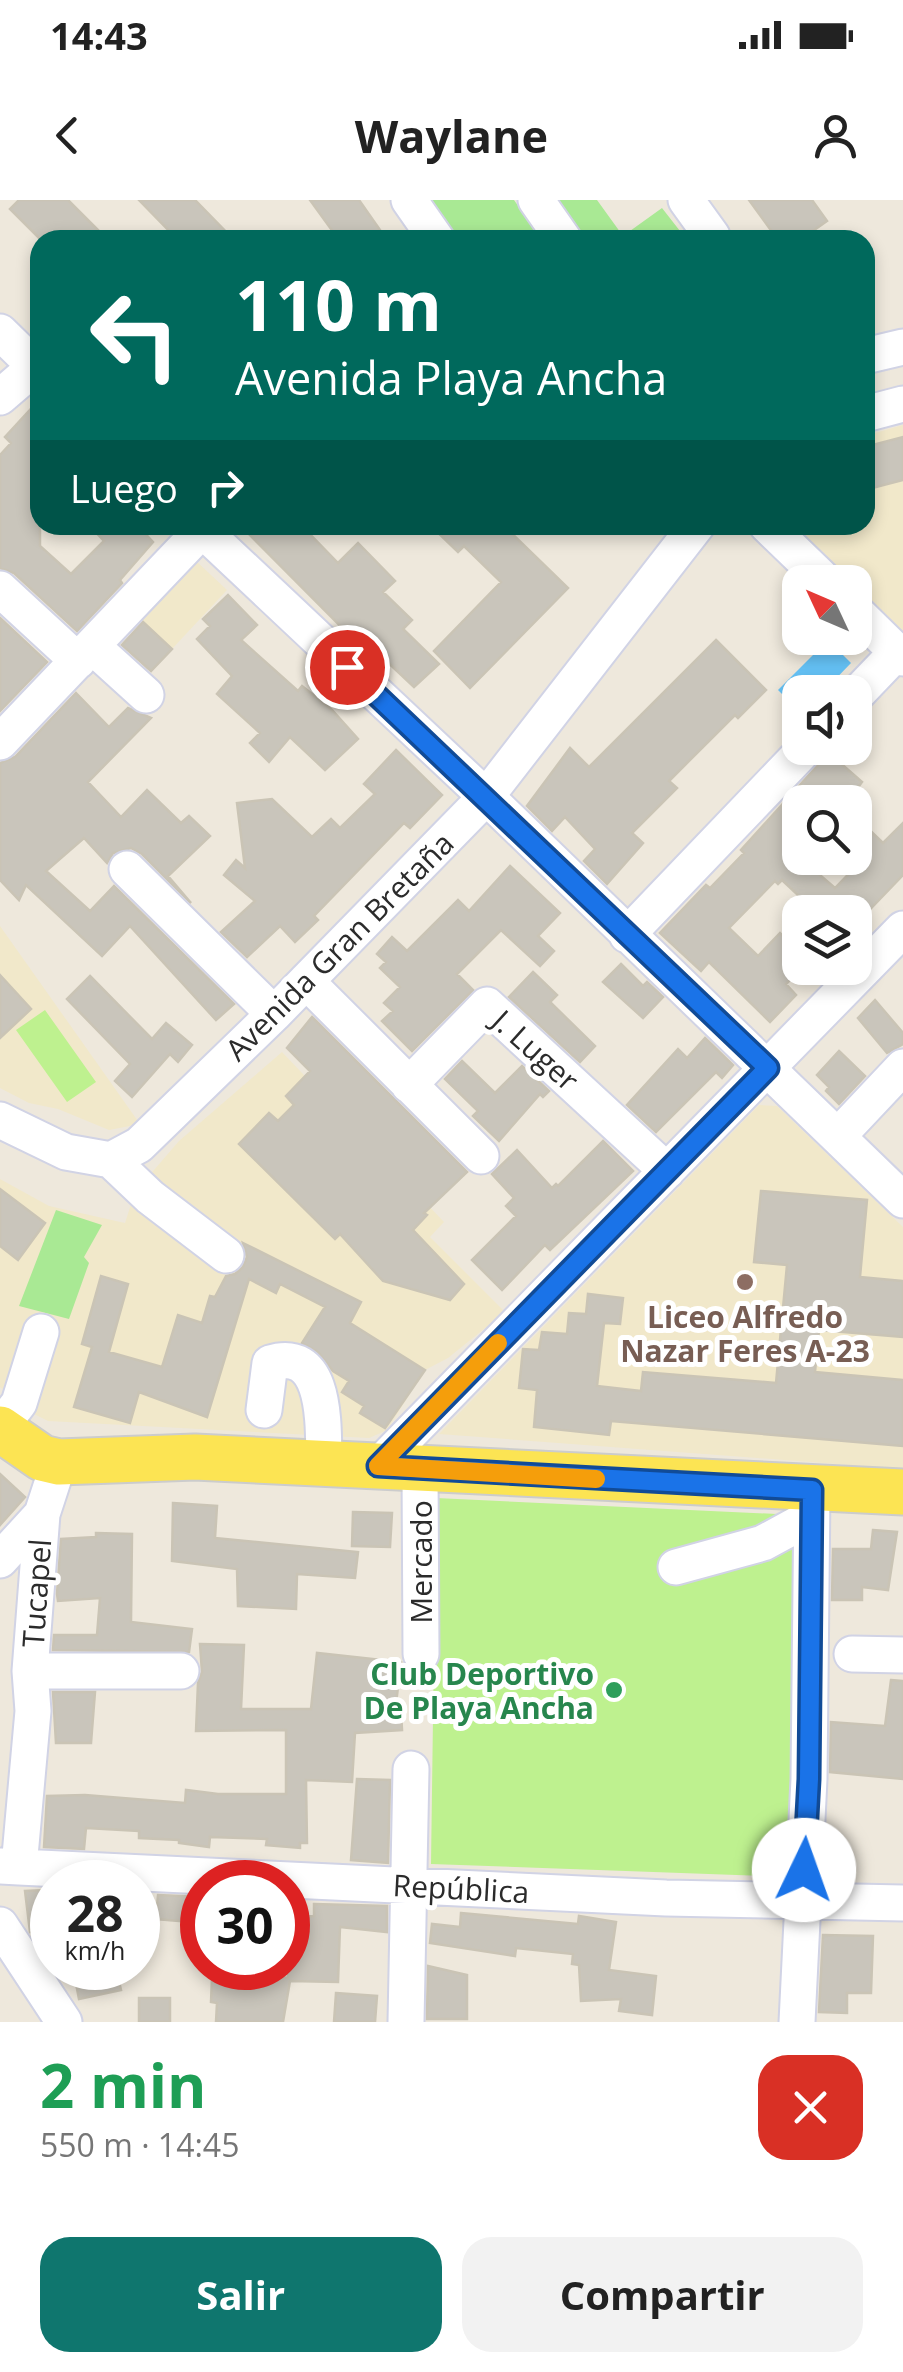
<!DOCTYPE html>
<html lang="es">
<head>
<meta charset="utf-8">
<style>
  :root { --surface:#fff; --page:#f2f2f2; --text:#222; --muted:#767676; --accent:#0f766e }
  body { margin:0; font-family:"Open Sans",sans-serif; background:var(--page); color:var(--text); height:100vh; display:flex; flex-direction:column; font-size:38px; white-space:nowrap }
  * { box-sizing:border-box; margin:0 }
  p { font-size:32px; color:var(--muted) }
  .icon { flex:none; width:55px; height:55px; fill:none; stroke:currentColor; stroke-width:2; stroke-linecap:round; stroke-linejoin:round }
  .map { position:relative; height:1822px; overflow:hidden }
  .sheet { display:flex; flex-direction:column; background:var(--surface); flex:1 }
  .sheet>* { flex:none }
  .hud { position:absolute; left:30px; top:30px; width:845px; height:305px; border-radius:30px; box-shadow:0 5px 15px #0003; background:#00695c; color:#fff; overflow:hidden }
  .needle { width:65px; rotate:314deg }
  .buttons { position:absolute; left:782px; top:365px; display:grid; gap:20px }
  .buttons a { display:grid; place-items:center; width:90px; height:90px; border-radius:20px; background:var(--surface); box-shadow:0 5px 15px #0003; font-size:50px }
  .speed { position:absolute; left:30px; top:1660px; display:flex; gap:20px; font-size:50px; font-weight:700; text-align:center }
  .speed>* { display:grid; place-content:center; width:130px; height:130px; border-radius:50%; background:var(--surface); box-shadow:0 5px 15px #0003; line-height:1 }
  .speed small { font-size:25px; font-weight:400 }
  .speed .limit { border:15px solid #d22; background:#fff; color:#111 }
  .pin { position:absolute; display:grid; place-items:center; width:85px; height:85px; color:#fff; margin:-42px; border:5px solid #fff; border-radius:50%; box-shadow:0 2px 10px #0007 }
  .me { position:absolute; width:110px; margin:-55px; rotate:3deg; stroke-linejoin:round; filter:drop-shadow(0 0 8px #0008) }
  .turn { display:flex; align-items:center; gap:35px; height:210px; padding:0 40px; font-size:45px }
  .turn .icon { width:130px; height:130px; stroke-width:2.5 }
  .turn b { display:block; font-size:70px; line-height:85px }
  .then { display:flex; align-items:center; height:95px; padding:0 40px; background:#0003; gap:20px; font-size:38px }
  .round { display:grid; place-items:center; flex:none; width:105px; height:105px; border-radius:30px; background:var(--page) }
  .headline { display:flex; align-items:center; justify-content:space-between; height:170px; padding:0 40px }
  h1 { font-size:60px; font-weight:700; line-height:75px; color:#1e9e55 }
  .action { display:flex; gap:20px; margin-top:auto; padding:20px 40px }
  .action a { flex:1; height:115px; border-radius:30px; background:var(--accent); color:#fff; font-size:40px; font-weight:700; line-height:115px; text-align:center }
  .action a+a { background:var(--page); color:var(--text) }
  .status { display:flex; justify-content:space-between; align-items:center; height:70px; padding:0 50px; background:var(--surface); direction:ltr }
  .status svg { height:28px; fill:currentColor }
  header { display:flex; justify-content:space-between; align-items:center; height:130px; padding:0 40px; background:var(--surface); font-size:45px; font-weight:700 }
  .map>svg:first-child { display:block }
</style>
</head>
<body>
<div class="status"><b>14:43</b><svg viewBox="0 0 49 12"><path d="M0 12V9h3v3zM5 12V6h3v6zM10 12V3h3v9zM15 12V0h3v12zM26 1h20v11H26zM47 4h2v5h-2z"/></svg></div>
<header><svg class="icon" aria-label="back" viewBox="0 0 24 24"><path d="M15 5l-7 7 7 7"/></svg>Waylane<svg class="icon" aria-label="person" viewBox="0 0 24 24"><circle cx="12" cy="8" r="4"/><path d="M4 21q1-7 8-7t8 7"/></svg></header>
<div class="map">
<svg width="903" height="1822" viewBox="0 0 903 1822">
  <rect width="100%" height="100%" fill="#eee8dc"/>
  <!-- education -->
  <path fill="#f1e8ca" d="M903 225V439L855 391V382H847L789 325H865V236Z
    M195 360 227 390 172 449 140 419Z
    M0 726 140 924 109 930 58 909 29 903 0 888Z
    M282 852 444 1022 430 1037 505 1112 448 1158 425 1170 387 1230 369 1238 48 1221 32 1213 0 1187V979L49 1006 125 1023 135 992 179 941Z
    M759 905 777 906 903 1027V1269L439 1234Z"/>
  <!-- green -->
  <path fill="#a9e994" d="M421 0H514L542 40H449Z
    M553 0H597L623 36 662 8 680 31 668 40H582Z
    M56 1010 102 1025 84 1057 89 1063 69 1119 19 1106Z"/>
  <!-- pitch -->
  <path fill="#bef18f" d="M45 810 96 882 67 902 16 830Z
    M436 1298 797 1315 791 1677 431 1664Z"/>
  <!-- water -->
  <path fill="#66c4f8" d="M828 440 851 463 823 492H800V512L778 490Z"/>
  <!-- building -->
  <path fill="#c9c5bb" stroke="#cac4b5" stroke-width="2.5" d="M19 0H68L108 40H41L10 9Z
    M139 0H195L234 40H178Z
    M310 0H359L387 40H339Z
    M749 0H812L827 21 800 40H778Z
    M40 199V346L71 374 104 341 89 325H137L153 342 120 380 122 383 77 431 14 373 0 368V255L11 243 5 237Z
    M903 237V280L865 290V247Z
    M240 325H301L338 363 358 343 395 381 383 392 412 420 403 429 439 464 414 487 379 454 374 460Z
    M430 325H503L568 388 470 488 434 451 501 382 464 346 458 352Z
    M228 395 257 425 241 440 298 491 302 486 332 510 358 539 325 570 290 537 269 562 250 543 260 533 217 494 232 476 197 439 210 426 203 419Z
    M0 418 47 462 0 511Z
    M143 422 172 449 151 471 122 445Z
    M716 440 766 490 738 518 735 515 669 581 677 588 632 633 643 643 607 684 584 661 595 649 565 617 552 631 527 606 570 548 589 567Z
    M76 493 109 527 128 508 151 518 88 582 121 617 147 590 181 623 189 616 210 636 168 676 191 703 142 654 131 648 113 653 107 663 84 638 46 671 90 711 114 686 234 804 216 820 130 726 102 756 26 685 19 700 0 680V563L15 557Z
    M396 550 442 595 410 628 404 623 314 716 318 720 295 742 280 726 247 757 221 732 255 701 224 675 236 660 245 668 237 603 272 599 312 637 331 619 340 628 375 594 364 584Z
    M829 553 862 582 847 602H800V658L835 688 863 659 855 652V616L883 643 903 623V675L855 725V712H816L782 680 778 684 775 681 729 728 758 756 780 733 800 753V770L786 784 796 795 770 822 709 762 701 771 660 733 706 685 710 688 744 653 741 650Z
    M510 666 560 713 538 736 554 751 540 766 501 730 457 774 473 790 412 851 382 821 393 811 384 803 400 787 380 768 386 762 377 754 392 737 407 751 458 700 469 711Z
    M621 764 643 786 647 782 663 797 643 818 603 782Z
    M533 772 557 795 550 802 595 846 580 862 509 797Z
    M0 775 31 809 0 838Z
    M90 776 152 839 166 823 192 845 178 862 170 854 132 897 115 881 130 864 67 799Z
    M875 800 903 833V844L887 853 858 818Z
    M312 817 467 972 424 1013 427 1015 413 1030 464 1084 450 1100 383 1081 340 1034 335 1039 239 944 269 913 278 921 294 905 286 896 310 871 287 848Z
    M705 838 733 865 722 878 716 872 656 932 627 905 678 849 687 858Z
    M839 851 865 876 839 904 826 891 829 887 817 875Z
    M462 861 495 893 522 866 549 891 543 897 540 894 499 941 473 916 478 911 445 879Z
    M603 941 633 971 550 1050 545 1045 502 1090 472 1060 516 1016 506 1006 514 998 492 974 517 950 552 988 556 984 558 986Z
    M0 989 45 1023 18 1060 0 1046Z
    M761 991 867 1000 860 1077 903 1081V1137L819 1130 815 1172 903 1180V1246L611 1221 609 1235 534 1227 537 1190 519 1188 523 1149 539 1150 542 1132 567 1134 569 1113 586 1114 588 1094 623 1098 620 1124 604 1123 597 1186 641 1191 643 1172 776 1183 787 1065 754 1062Z
    M243 1043 361 1102 350 1123 425 1170 385 1228 360 1213 364 1206 342 1192 349 1181 333 1171 318 1152 302 1143 325 1107 280 1084 276 1093 249 1079 207 1217 139 1192 130 1223 74 1207 92 1147 82 1144 101 1076 128 1084 109 1152 162 1167 178 1115 202 1123 210 1096 215 1097 226 1076 235 1074 243 1067 247 1057Z
    M0 1274 25 1297 0 1325Z
    M173 1303 217 1306 215 1338 358 1352 355 1378 297 1374 296 1409 238 1406 237 1369 172 1361Z
    M353 1312 392 1313 390 1347 352 1346Z
    M873 1330 897 1332 888 1390 862 1387V1400H832L833 1349H871Z
    M96 1333 132 1334 131 1422 192 1429 189 1452 53 1450 54 1435H97L100 1398 58 1401 57 1394 61 1339 96 1337Z
    M200 1444 244 1445 241 1509H311L317 1453 401 1462 395 1512 401 1511 402 1530 355 1533 352 1582 306 1580 307 1643H300V1648L266 1645 267 1639 210 1637 209 1647 179 1643V1640L139 1638V1631L86 1628 84 1649 44 1647 47 1596 85 1595 185 1603 186 1590 218 1594H286V1530L196 1531 198 1483 202 1472Z
    M891 1480 903 1481V1579L830 1572 831 1522 885 1526Z
    M53 1492H95L91 1543H56Z
    M357 1579 390 1580 388 1663 351 1660Z
    M45 1690 48 1730 30 1732 25 1691Z
    M158 1695 202 1697V1723L156 1719Z
    M314 1704 387 1706V1732L340 1727 338 1782 290 1781 283 1822H216L217 1803 211 1802 212 1777 261 1779 262 1774 288 1778V1717L314 1716Z
    M461 1713 578 1724 579 1716 616 1722 609 1770 656 1776 652 1815 619 1811 621 1799 581 1801 579 1765 572 1764 573 1754 516 1748 515 1756 430 1743 432 1724 460 1727Z
    M823 1735 873 1736 871 1793H847V1813L819 1812Z
    M428 1766 467 1775V1819H427Z
    M73 1768H116L121 1790 79 1799Z
    M336 1793 377 1796 375 1822H334Z
    M139 1798H170V1822H139Z"/>
  <g fill="none" stroke-linecap="round" stroke-linejoin="round">
    <!-- minor casing -->
    <g stroke="#d1d3e5" stroke-width="39">
      <path id="minor" d="M409 0 437 40
        M536 0 564 40
        M686 0 712 36 706 40
        M0 132 40 171
        M865 156 903 147
        M0 197 35 167
        M865 214 903 204
        M197 325 499 609 903 1000
        M767 325 826 382
        M0 389 78 461
        M855 411 903 458
        M92 446 146 495
        M855 496 897 452
        M0 542 202 330
        M127 669 274 814
        M627 735 806 548
        M306 781 481 956
        M409 885 487 805 667 971
        M0 920 66 952 111 960
        M838 936 903 867
        M111 960 139 945 274 814 485 598 697 325
        M111 960 150 997 226 1055
        M264 1210 270 1163C328 1145 323 1227 324 1263
        M0 1228 19 1203 41 1132
        M378 1266 903 729
        M420 1270 421 1454
        M0 1360 42 1314 59 1262
        M676 1367 763 1343 811 1317
        M852 1454 903 1455
        M30 1471H181
        M0 1666 19 1667 33 1511 30 1471 42 1314
        M19 1667 666 1698 903 1703
        M0 1725 64 1822
        M406 1822 411 1569
        M797 1822 809 1579 812 1290"/>
    </g>
    <!-- major casing -->
    <g stroke="#ccc" stroke-width="49">
      <path id="major" d="M0 1229 42 1258 59 1262 195 1257 903 1292"/>
    </g>
    <!-- minor -->
    <use href="#minor" stroke="#fff" stroke-width="35"/>
    <!-- major -->
    <use href="#major" stroke="#fce453" stroke-width="45"/>
  </g>
  <g fill="none" stroke-linecap="round" stroke-linejoin="round">
    <!-- route casing -->
    <g stroke="#114b97" stroke-width="25">
      <path id="route" d="M347 467 768 868 378 1266 812 1290 809 1579 804 1670"/>
    </g>
    <!-- route -->
    <use href="#route" stroke="#1a73e8" stroke-width="18"/>
    <!-- slow -->
    <path stroke="#f59e0b" stroke-width="18" d="M498 1143 378 1266 596 1279"/>
  </g>
  <!-- markers -->
  <circle fill="#8d6e63" stroke="#fff" stroke-width="4" cx="745" cy="1082" r="10"/>
  <circle fill="#2e9e5b" stroke="#fff" stroke-width="4" cx="614" cy="1490" r="10"/>
  <g text-anchor="middle" dominant-baseline="central" stroke-width="10" stroke-linejoin="round" paint-order="stroke">
    <!-- street labels -->
    <g font-size="30" fill="#2b2b2b" stroke="#fff">
      <text transform="translate(339 746) rotate(-45)">Avenida Gran Bretaña</text>
      <text transform="translate(536 850) rotate(42)">J. Luger</text>
      <text transform="translate(420 1362) rotate(-90)">Mercado</text>
      <text transform="translate(36 1393) rotate(-86)">Tucapel</text>
      <text transform="translate(461 1688) rotate(3)">República</text>
    </g>
    <!-- education labels -->
    <g font-size="30" font-weight="bold" fill="#785e54" stroke="#fff">
      <text x="745" y="1116">Liceo Alfredo<tspan x="745" dy="34">Nazar Feres A-23</tspan></text>
    </g>
    <!-- leisure labels -->
    <g font-size="30" font-weight="bold" fill="#27864d" stroke="#fff" text-anchor="end">
      <text x="594" y="1473">Club Deportivo<tspan x="594" dy="34">De Playa Ancha</tspan></text>
    </g>
  </g>
</svg>
<div class="buttons">
<a><svg class="needle" viewBox="-14 -14 28 28"><path d="M0-13l5 13h-10z" fill="#e53935"/><path d="M0 13l5-13h-10z" fill="#767676"/></svg></a>
<a><svg class="icon" aria-label="sound" viewBox="0 0 24 24"><path d="M4 9h4l5-4v14l-5-4H4zM17 9q2 3 0 6"/></svg></a>
<a><svg class="icon" aria-label="search" viewBox="0 0 24 24"><circle cx="10" cy="10" r="6"/><path d="M15 15l6 6"/></svg></a>
<a><svg class="icon" aria-label="layers" viewBox="0 0 24 24"><path d="M12 4l9 5-9 5-9-5zM3 14l9 5 9-5"/></svg></a>
</div>
<div class="speed"><div>28<small>km/h</small></div><div class="limit">30</div></div>
<div class="pin" style="left:347px;top:467px;background:#d93025"><svg class="icon" aria-label="arrive" viewBox="0 0 24 24"><path d="M6 21V4h12l-3 4 3 4H6"/></svg></div>
<svg class="me" style="left:804px;top:1670px" viewBox="-20 -20 40 40"><circle r="19" fill="#fff"/><path d="M0-13L10 11 0 6-10 11z" fill="#1a73e8"/></svg>
<div class="hud">
<div class="turn"><svg class="icon" aria-label="left" viewBox="0 0 24 24"><path d="M17 20v-9H6M10 6l-5 5 5 5"/></svg><div><b>110 m</b>Avenida Playa Ancha</div></div>
<div class="then">Luego<svg class="icon" aria-label="right" viewBox="0 0 24 24"><path d="M7 20v-9h11M14 6l5 5-5 5"/></svg></div>
</div>
</div>
<section class="sheet">
<div class="headline"><div><h1>2 min</h1><p>550 m · 14:45</p></div><a class="round" style="background:#d93025;color:#fff"><svg class="icon" aria-label="close" viewBox="0 0 24 24"><path d="M6 6l12 12M18 6L6 18"/></svg></a></div>
<div class="action"><a>Salir</a><a>Compartir</a></div>
</section>
</body>
</html>
